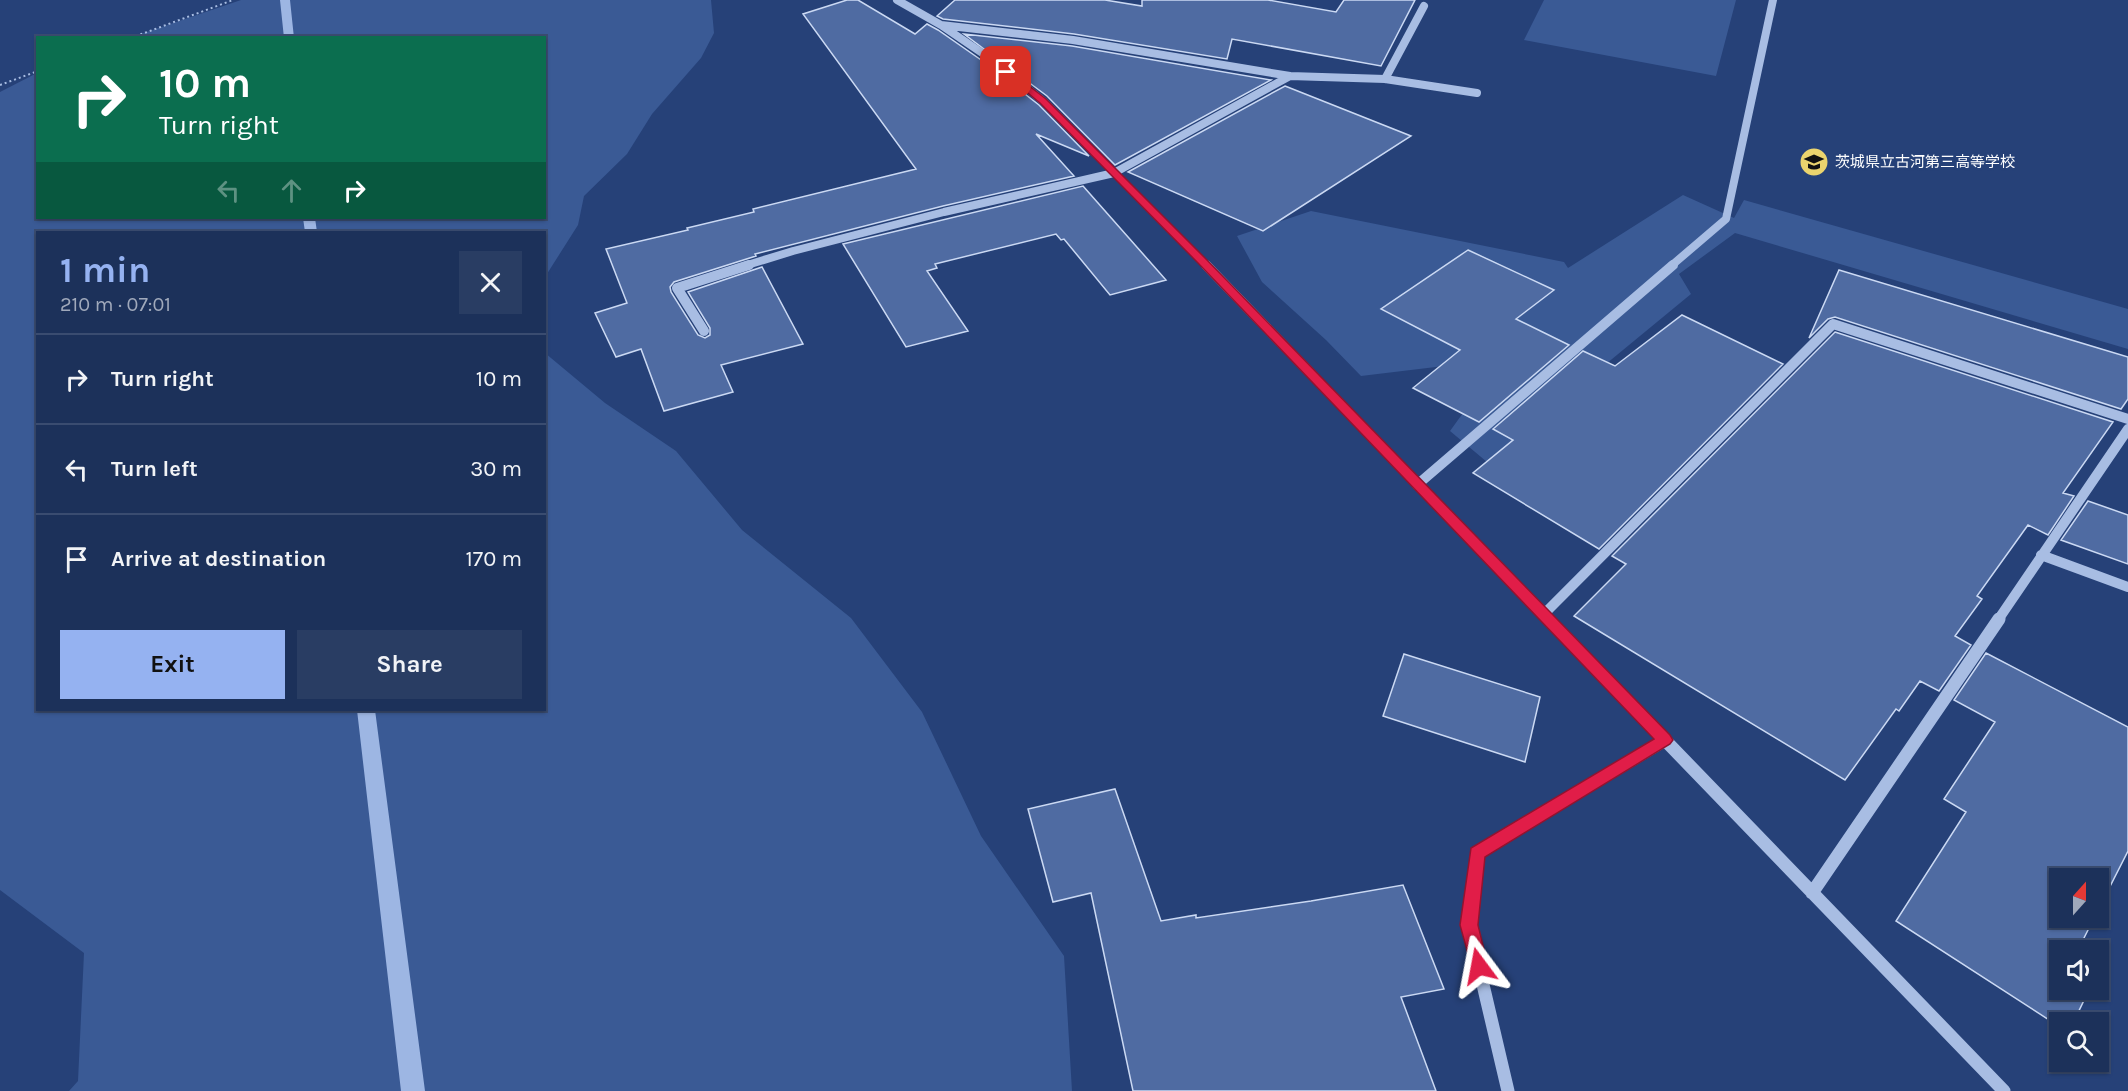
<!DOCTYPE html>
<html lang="en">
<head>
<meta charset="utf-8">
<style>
  :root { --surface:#1c315a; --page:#293d63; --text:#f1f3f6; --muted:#a0a9bb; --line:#3a4c70; --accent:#95b2f1 }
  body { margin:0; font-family:Karla,"Noto Sans JP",sans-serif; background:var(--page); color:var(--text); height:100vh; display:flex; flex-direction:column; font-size:22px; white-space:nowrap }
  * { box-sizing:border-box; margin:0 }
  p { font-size:20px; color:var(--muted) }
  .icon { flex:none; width:33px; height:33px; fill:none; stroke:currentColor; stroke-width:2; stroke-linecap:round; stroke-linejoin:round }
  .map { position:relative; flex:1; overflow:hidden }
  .drawer { position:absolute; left:36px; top:231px; width:510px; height:480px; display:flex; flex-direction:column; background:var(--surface); border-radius:0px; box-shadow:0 2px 4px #0004,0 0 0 2px var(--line) }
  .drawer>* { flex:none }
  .top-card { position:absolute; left:36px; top:36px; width:510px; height:183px; border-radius:0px; box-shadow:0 2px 4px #0004,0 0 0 2px var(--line); background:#0b6e4f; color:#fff; overflow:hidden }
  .needle { width:39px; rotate:21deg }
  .controls { position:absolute; left:2049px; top:868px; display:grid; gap:12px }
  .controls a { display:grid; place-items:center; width:60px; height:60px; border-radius:0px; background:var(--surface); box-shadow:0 2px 4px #0004,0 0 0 2px var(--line); font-size:30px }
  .pin { position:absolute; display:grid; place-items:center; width:51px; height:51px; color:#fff; margin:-26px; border-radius:12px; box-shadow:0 3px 9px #0006 }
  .me { position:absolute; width:66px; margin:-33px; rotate:347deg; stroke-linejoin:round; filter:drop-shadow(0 0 4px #0008) }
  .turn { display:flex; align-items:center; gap:21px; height:126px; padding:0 24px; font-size:27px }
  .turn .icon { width:78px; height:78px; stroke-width:2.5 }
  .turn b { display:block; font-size:42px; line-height:51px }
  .lanes { display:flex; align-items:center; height:57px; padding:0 24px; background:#0003; justify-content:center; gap:30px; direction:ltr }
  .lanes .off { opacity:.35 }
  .round { display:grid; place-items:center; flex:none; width:63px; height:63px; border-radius:0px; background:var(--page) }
  .head { display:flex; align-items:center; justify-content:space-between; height:102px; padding:0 24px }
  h1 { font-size:36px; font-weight:700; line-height:45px; color:var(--accent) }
  .button { display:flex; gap:12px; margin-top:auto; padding:12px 24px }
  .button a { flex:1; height:69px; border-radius:0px; background:var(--accent); color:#111; font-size:24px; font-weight:700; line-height:69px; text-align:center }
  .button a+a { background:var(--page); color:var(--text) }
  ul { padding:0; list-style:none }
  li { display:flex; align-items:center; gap:18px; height:90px; padding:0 24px; border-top:2px solid var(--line) }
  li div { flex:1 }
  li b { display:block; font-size:22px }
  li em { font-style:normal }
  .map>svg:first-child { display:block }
</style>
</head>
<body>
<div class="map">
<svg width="2128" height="1091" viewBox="0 0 2128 1091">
  <rect width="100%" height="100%" fill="#264178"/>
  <!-- green -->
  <path fill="#3a5a95" d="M241 0H711L714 33 701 58 652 114 627 154 584 196 578 225 545 277 544 232H38V710H544L545 353 605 403 676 451 742 530 851 618 922 712 981 836 1064 956 1072 1091H69L78 1081 84 953 0 890V92L37 73 38 218H544V38L132 37Z
    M1544 0H1736L1716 76 1524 40Z
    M1683 195 1734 218 1744 200 2128 309V349L1735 233 1679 274 1691 294 1487 462 1450 431 1502 359 1361 376 1326 340 1262 282 1237 236 1311 211 1564 262 1568 268Z"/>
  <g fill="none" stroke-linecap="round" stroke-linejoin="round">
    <!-- stream -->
    <path fill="#9db6e3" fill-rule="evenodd" d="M280 0H290L294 38H284Z
      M303 218H315L317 232H305Z
      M357 710H375L425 1091H401Z"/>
  </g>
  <!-- building -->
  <path fill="#4f6ba2" stroke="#cbd9f3" stroke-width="1.5" d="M847 0H858L915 34 927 24 938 30 984 62 1039 105 1089 156 1036 134 1074 176 943 206 755 254 756 256 674 282 670 287 671 292 698 335 705 338 710 335V328L688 292 762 267 803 344 721 365 733 392 664 411 641 349 616 357 595 313 627 303 606 249 688 230 687 228 754 212 753 209 916 169 803 14Z
    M955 0H1105L1142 6V0H1268L1336 12 1344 0H1415L1381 66 1232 39 1227 59 1074 34 943 19 937 16Z
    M964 34 1072 46 1271 80 1115 165 1047 96Z
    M1285 86 1411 136 1263 231 1128 172Z
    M1083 186 1166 280 1110 295 1064 239 1061 240 1056 234 935 264 937 268 927 271 968 331 906 347 843 244Z
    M1468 250 1554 290 1516 319 1569 345 1479 422 1413 388 1460 350 1381 309Z
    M1839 270 2128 357V399L2121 409 1835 317 1828 319 1809 338Z
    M1682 315 1783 364 1599 549 1473 473 1513 440 1493 429 1583 351 1615 366Z
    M1835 332 2113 422 2063 493 2074 496 2048 535 2028 525 1977 596 1982 599 1955 636 1971 645 1939 691 1920 681 1899 711 1896 709 1845 780 1574 616 1626 564 1612 556Z
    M2088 501 2128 515V564L2061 540Z
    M1986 653 2128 727V851L2098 910V879H2060V918H2094L2079 948 2083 951H2060V990H2089L2073 1023H2060V1027L1896 921 1966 812 1944 799 1995 722 1954 700Z
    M1404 654 1540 697 1525 762 1383 716Z
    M1115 789 1161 921 1196 915V918L1311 901 1403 885 1444 989 1401 997 1436 1091H1133L1091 893 1053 902 1028 809Z"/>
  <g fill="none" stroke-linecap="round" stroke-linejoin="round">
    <!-- path -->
    <path stroke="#a8bde3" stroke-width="2" stroke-dasharray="2 3" stroke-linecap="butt" d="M131 38 233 0
      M0 85 38 71"/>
    <!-- minor-far2 -->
    <path stroke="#a8bde3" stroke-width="8" d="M897 0 941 25 988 57 1043 101 1207 266
      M941 25 1073 40 1290 76
      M1385 79 1424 6
      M744 266 793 251 944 212 1114 173 1290 76 1385 79 1477 93
      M1671 266 1726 219 1773 0"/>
    <!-- minor-far1 -->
    <path stroke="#a8bde3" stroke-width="10" d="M1206 265 1549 620
      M704 331 677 288 749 265
      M1417 485 1673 265
      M2041 555 2128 587
      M1544 614 1833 324 2128 419
      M1998 620 2128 429"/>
    <!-- minor -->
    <path stroke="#a8bde3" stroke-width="13" d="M1548 619 2004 1091
      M1812 893 1999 619
      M1508 1091 1469 925 1477 853 1665 740"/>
  </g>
  <!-- route -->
  <path fill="#e11d48" stroke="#92132f" stroke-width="1.5" d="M1003 70H1009L1046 99 1205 258 1670 735 1673 740 1670 744 1485 857 1478 925 1488 966 1485 972 1479 975 1473 972 1460 925 1471 848 1654 739 1198 263 1040 103 1003 73Z"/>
  <!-- icons -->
  <defs>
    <g id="school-disc" transform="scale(1.5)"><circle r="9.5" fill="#ebd46e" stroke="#264178"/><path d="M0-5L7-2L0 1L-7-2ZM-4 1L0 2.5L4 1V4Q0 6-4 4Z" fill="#111"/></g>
  </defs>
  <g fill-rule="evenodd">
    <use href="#school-disc" x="1814" y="162"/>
  </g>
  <g text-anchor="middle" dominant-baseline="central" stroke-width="5" stroke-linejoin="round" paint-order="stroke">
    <!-- far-poi labels -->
    <g font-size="15" fill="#fff" stroke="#264178" text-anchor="start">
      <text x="1835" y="162">茨城県立古河第三高等学校</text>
    </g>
  </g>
</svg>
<div class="controls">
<a><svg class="needle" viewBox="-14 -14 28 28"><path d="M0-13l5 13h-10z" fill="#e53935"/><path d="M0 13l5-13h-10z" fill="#a0a9bb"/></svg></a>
<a><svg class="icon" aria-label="sound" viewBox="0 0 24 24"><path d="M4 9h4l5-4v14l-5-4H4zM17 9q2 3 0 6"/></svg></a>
<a><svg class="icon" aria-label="search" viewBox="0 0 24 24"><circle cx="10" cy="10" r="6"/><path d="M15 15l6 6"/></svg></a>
</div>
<div class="pin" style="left:1006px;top:72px;background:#d93025"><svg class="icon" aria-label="arrive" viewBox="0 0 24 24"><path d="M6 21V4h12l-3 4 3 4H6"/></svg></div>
<svg class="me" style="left:1479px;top:966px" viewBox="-20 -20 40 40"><path d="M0-17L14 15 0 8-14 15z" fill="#e11d48" stroke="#fff" stroke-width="4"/></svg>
<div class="top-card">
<div class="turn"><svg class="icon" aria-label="right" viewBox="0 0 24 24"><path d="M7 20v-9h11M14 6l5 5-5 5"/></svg><div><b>10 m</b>Turn right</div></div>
<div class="lanes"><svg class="icon off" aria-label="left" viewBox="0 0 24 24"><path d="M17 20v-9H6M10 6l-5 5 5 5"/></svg><svg class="icon off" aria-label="ahead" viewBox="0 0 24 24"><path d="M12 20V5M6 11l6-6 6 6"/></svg><svg class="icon" aria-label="right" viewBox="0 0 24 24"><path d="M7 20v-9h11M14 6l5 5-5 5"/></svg></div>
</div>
<section class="drawer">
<div class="head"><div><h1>1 min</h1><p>210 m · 07:01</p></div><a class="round"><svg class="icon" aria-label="close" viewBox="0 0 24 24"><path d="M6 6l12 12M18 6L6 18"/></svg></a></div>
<ul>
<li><svg class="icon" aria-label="right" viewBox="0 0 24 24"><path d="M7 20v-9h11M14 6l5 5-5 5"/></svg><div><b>Turn right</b></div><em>10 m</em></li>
<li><svg class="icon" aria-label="left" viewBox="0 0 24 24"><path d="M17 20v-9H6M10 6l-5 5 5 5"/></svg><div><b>Turn left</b></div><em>30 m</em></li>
<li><svg class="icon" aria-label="arrive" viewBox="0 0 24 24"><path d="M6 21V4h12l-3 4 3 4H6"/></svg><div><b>Arrive at destination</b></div><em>170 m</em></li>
</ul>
<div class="button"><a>Exit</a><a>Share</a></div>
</section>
</div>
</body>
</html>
